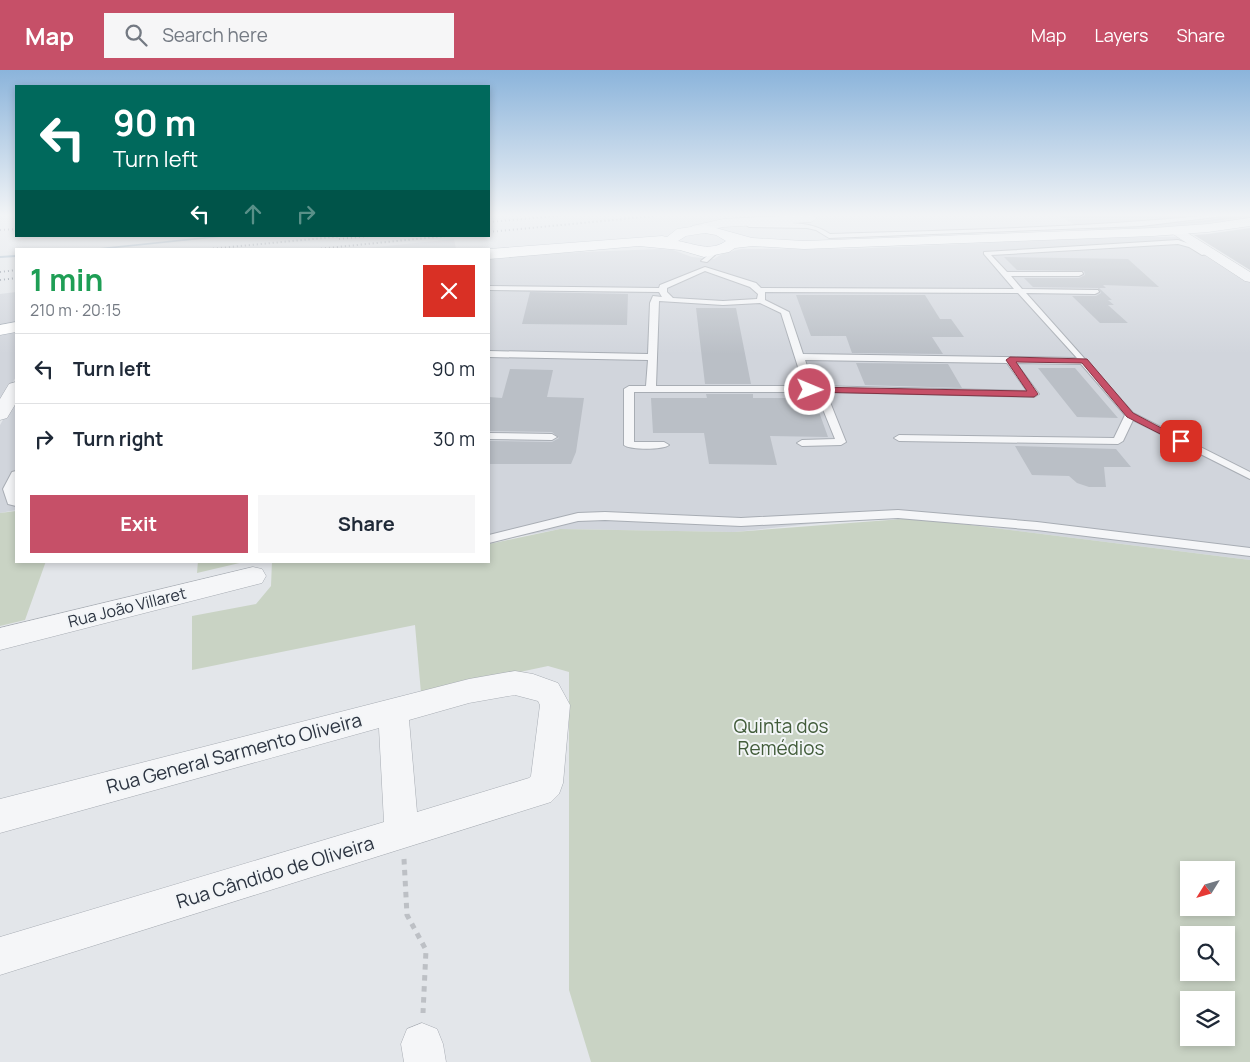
<!DOCTYPE html>
<html lang="en">
<head>
<meta charset="utf-8">
<style>
  :root { --surface:#fff; --page:#f6f6f7; --text:#1f2937; --muted:#747a83; --line:#e0e1e3; --accent:#c65068 }
  body { margin:0; font-family:Manrope,sans-serif; background:var(--page); color:var(--text); height:100vh; display:flex; flex-direction:column; font-size:19px; white-space:nowrap }
  * { box-sizing:border-box; margin:0 }
  p { font-size:16px; color:var(--muted) }
  .icon { flex:none; width:28px; height:28px; fill:none; stroke:currentColor; stroke-width:2; stroke-linecap:round; stroke-linejoin:round }
  .map { position:relative; flex:1; overflow:hidden }
  .side { position:absolute; left:15px; top:178px; width:475px; height:315px; display:flex; flex-direction:column; background:var(--surface); border-radius:0px; box-shadow:0 2px 8px #0003 }
  .side>* { flex:none }
  .top-card { position:absolute; left:15px; top:15px; width:475px; height:152px; border-radius:0px; box-shadow:0 2px 8px #0003; background:#00695c; color:#fff; overflow:hidden }
  .needle { width:32px; rotate:233deg }
  .fabs { position:absolute; left:1180px; top:791px; display:grid; gap:10px }
  .fabs a { display:grid; place-items:center; width:55px; height:55px; border-radius:0px; background:var(--surface); box-shadow:0 2px 8px #0003; font-size:25px }
  .pin { position:absolute; display:grid; place-items:center; width:42px; height:42px; color:#fff; margin:-21px; border-radius:10px; box-shadow:0 2px 8px #0006 }
  .me { position:absolute; width:55px; margin:-28px; rotate:91deg; stroke-linejoin:round; filter:drop-shadow(0 0 4px #0008) }
  .turn { display:flex; align-items:center; gap:18px; height:105px; padding:0 15px; font-size:22px }
  .turn .icon { width:65px; height:65px; stroke-width:2.5 }
  .turn b { display:block; font-size:35px; line-height:42px }
  .lanes { display:flex; align-items:center; height:48px; padding:0 15px; background:#0003; justify-content:center; gap:25px; direction:ltr }
  .lanes .off { opacity:.35 }
  .round { display:grid; place-items:center; flex:none; width:52px; height:52px; border-radius:0px; background:var(--page) }
  .overview { display:flex; align-items:center; justify-content:space-between; height:85px; padding:0 15px }
  h1 { font-size:30px; font-weight:700; line-height:38px; color:#1e9e55 }
  .cta { display:flex; gap:10px; margin-top:auto; padding:10px 15px }
  .cta a { flex:1; height:58px; border-radius:0px; background:var(--accent); color:#fff; font-size:20px; font-weight:700; line-height:58px; text-align:center }
  .cta a+a { background:var(--page); color:var(--text) }
  ul { padding:0; list-style:none }
  li { display:flex; align-items:center; gap:15px; height:70px; padding:0 15px; border-top:1px solid var(--line) }
  li div { flex:1 }
  li b { display:block; font-size:19px }
  li em { font-style:normal }
  header { display:flex; align-items:center; gap:30px; box-sizing:border-box; height:70px; padding:0 25px; background:var(--accent); color:#fff }
  header strong { font-size:24px }
  nav { display:flex; gap:28px; margin-inline-start:auto; font-size:18px }
  .search { width:350px; height:45px; background:var(--page); display:flex; align-items:center; gap:12px; box-sizing:border-box; padding:0 18px; border-radius:0px; color:var(--muted); font-size:19px }
  .map>svg:first-child { display:block }
</style>
</head>
<body>
<header>
<strong>Map</strong>
<div class="search"><svg class="icon" aria-label="search" viewBox="0 0 24 24"><circle cx="10" cy="10" r="6"/><path d="M15 15l6 6"/></svg>Search here</div>
<nav><a>Map</a><a>Layers</a><a>Share</a></nav>
</header>
<div class="map">
<svg width="1250" height="992" viewBox="0 0 1250 992">
  <rect width="100%" height="100%" fill="#e3e6ea"/>
  <!-- built -->
  <path fill="#d1d5dc" d="M1057 145H1250V149L1192 157 1089 162Z
    M1121 167H1184L1250 211V490L915 448 860 449 734 462 560 459 489 472V189L536 184 660 179 673 180 692 187 714 189 722 184 741 179H850Z
    M454 169 456 179H357Z
    M16 222V307L0 332V224Z
    M16 327V440L0 443V355Z"/>
  <!-- green -->
  <path fill="#c9d3c4" fill-rule="evenodd" d="M16 441V491H46L25 550 0 556V443Z
    M915 448 1250 490V992H591L569 920V602L548 596 421 623 415 555 192 600V546L256 534 271 516 272 491H489V474L560 459 734 462ZM1189 800H1226V838H1189ZM1189 865H1226V902H1189ZM1189 930H1226V968H1189Z
    M198 491H248L197 503Z"/>
  <g fill="none" stroke-linecap="round" stroke-linejoin="round">
    <!-- stream -->
    <path fill="#a0b5c7" fill-rule="evenodd" d="M215 166H231L106 179H90Z
      M16 185V187L0 188V186Z"/>
  </g>
  <!-- building -->
  <path fill="#babfc6" d="M1234 145H1250V146L1208 152 1173 154 1232 147Z
    M1250 158V200L1194 165 1208 164Z
    M1004 187 1128 189 1159 217 1103 215 1106 218H1099L1112 230H1108L1114 235H1108L1128 253H1100L1072 226H1096L1101 223 1098 218 1033 217 1024 208H1079L1085 205 1084 201 1017 200Z
    M530 222 628 224 627 255 522 254Z
    M796 225H925L940 249H951L964 267H932L943 284 852 283 846 266H811Z
    M696 238H736L751 314H705Z
    M856 293 948 294 962 318 865 315Z
    M1038 298H1075L1118 348 1077 347Z
    M510 299 553 300 547 327 584 328 576 382 571 394H489V371L552 372 559 368 552 362 489 361V327L502 328Z
    M706 324H753V328H814L828 367 770 366 777 395 709 394 704 363H653L651 328H707Z
    M1015 376 1116 379 1131 397H1104L1106 417H1089L1077 413 1069 406 1032 405Z"/>
  <g fill="none" stroke-linecap="round" stroke-linejoin="round">
    <!-- lane casing -->
    <g stroke="#a8adb4" stroke-width="2">
      <path id="lane" d="M1212 145H1232L1141 156 829 168 816 160 807 158 749 157 746 155 749 153C775 154 808 148 830 164 958 160 1085 158 1212 145Z
        M1178 170 1193 175 1207 184 1202 185 1189 177 1178 174 991 185 1007 202H1082L1083 204 1079 206H1011L1022 219 1098 220 1099 222 1095 224 1026 223 1133 343 1250 402V409L1133 350 1123 371 1118 374 899 371 894 368 899 365 1114 368 1125 345 1081 294 1016 293 1039 324 1034 327 826 322 846 372 841 375 802 376 797 373 802 370 835 369 816 322H634V372H664L669 375C663 380 630 380 624 375V319L629 316H646L648 290 489 287V281L648 284 650 233 653 226 662 227 659 222 489 220V216L659 218 660 215 705 197 756 213 761 218 1014 219 984 184V182ZM705 201 750 217 758 224 757 229 723 231 673 228 667 222V218ZM765 222 1018 223 1077 288 803 284 789 242 765 230ZM659 231 723 235 760 233 781 243 804 316H656ZM805 290 1007 293 1027 321 814 316Z
        M724 177 726 178V180L716 184 707 192 701 191 712 182Z
        M489 363 552 364 557 367 552 370 489 369Z
        M16 401V436L8 434 3 419 12 402Z
        M898 440 1037 452 1250 478V486L1037 460 898 448 741 456 605 450 578 451 489 473V465L578 443 605 442 741 448Z"/>
    </g>
    <!-- street casing -->
    <g stroke="#a8adb4" stroke-width="1">
      <path id="street" d="M800 145H813L817 148 811 152 723 157 697 163 691 159 692 156 723 149Z
        M1178 157 1250 202V212L1245 211 1173 164 1171 161 1173 158Z
        M16 312V333L7 348 0 350V329L9 314Z
        M253 497 262 499 266 506 262 513 0 580V558Z
        M515 601 533 604 558 613 570 635 563 713 559 724 551 732 0 905V867L384 752 379 658 0 763V729L469 609ZM515 625 538 631 540 635 531 706 529 708 417 742 409 650 469 633Z
        M422 953 437 959 443 974 446 992H404L401 974 407 959Z"/>
    </g>
    <!-- primary casing -->
    <g stroke="#a3abb5" stroke-width="1">
      <path id="primary" d="M1250 148V156L1208 162 1153 166 804 179 753 176 735 178 729 182 704 187 680 180 639 176 489 189V179L662 166 667 167 677 159 705 155 752 168 804 171 1153 158 1208 154ZM705 163 716 165 726 171C710 182 695 174 678 171L686 166Z
        M16 252V262L0 265V255Z"/>
    </g>
    <!-- path -->
    <path stroke="#bdc0c5" stroke-width="5" stroke-dasharray="5.5 5.5" stroke-linecap="butt" d="M404 789 407 845 426 880 423 943"/>
    <!-- lane -->
    <use href="#lane" fill="#f5f6f8" fill-rule="evenodd"/>
    <!-- street -->
    <use href="#street" fill="#f5f6f8" fill-rule="evenodd"/>
    <!-- primary -->
    <use href="#primary" fill="#fff" fill-rule="evenodd"/>
    <!-- rail -->
    <path stroke="#7d8693" stroke-width="2" stroke-dasharray="1 3" stroke-linecap="butt" d="M489 152 567 145
      M0 160 16 159
      M489 162 664 145
      M339 169 369 166
      M209 179 344 166
      M317 179 446 166
      M0 202 16 200
      M0 210 16 208"/>
  </g>
  <!-- sky -->
  <linearGradient id="sky" x2="0" y2="1"><stop stop-color="#8bb4db"/><stop offset="0.51" stop-color="#f2f4f6"/><stop offset="1" stop-color="#f2f4f6" stop-opacity="0"/></linearGradient>
  <rect width="1250" height="284" fill="url(#sky)"/>
  <!-- route -->
  <path fill="#c65068" stroke="#813444" d="M1010 287 1087 289 1133 343 1186 371 1185 373H1178L1127 347 1082 293 1016 292 1038 324 1034 327 810 322 805 320 810 317 1027 321 1006 290Z"/>
  <g text-anchor="middle" dominant-baseline="central" stroke-width="4" stroke-linejoin="round" paint-order="stroke">
    <!-- street labels -->
    <g font-size="16" fill="#2c3441" stroke="#f2f5f7">
      <text transform="translate(127 537) rotate(-14)">Rua João Villaret</text>
    </g>
    <!-- near-park labels -->
    <g font-size="19" fill="#425c3a" stroke="#f2f5f7">
      <text x="781" y="656">Quinta dos<tspan x="781" dy="22">Remédios</tspan></text>
    </g>
    <!-- near-street labels -->
    <g font-size="19" fill="#2c3441" stroke="#f2f5f7">
      <text transform="translate(234 683) rotate(-15)">Rua General Sarmento Oliveira</text>
      <text transform="translate(275 802) rotate(-17)">Rua Cândido de Oliveira</text>
    </g>
  </g>
</svg>
<div class="fabs">
<a><svg class="needle" viewBox="-14 -14 28 28"><path d="M0-13l5 13h-10z" fill="#e53935"/><path d="M0 13l5-13h-10z" fill="#747a83"/></svg></a>
<a><svg class="icon" aria-label="search" viewBox="0 0 24 24"><circle cx="10" cy="10" r="6"/><path d="M15 15l6 6"/></svg></a>
<a><svg class="icon" aria-label="layers" viewBox="0 0 24 24"><path d="M12 4l9 5-9 5-9-5zM3 14l9 5 9-5"/></svg></a>
</div>
<div class="pin" style="left:1181px;top:371px;background:#d93025"><svg class="icon" aria-label="arrive" viewBox="0 0 24 24"><path d="M6 21V4h12l-3 4 3 4H6"/></svg></div>
<svg class="me" style="left:810px;top:320px" viewBox="-20 -20 40 40"><circle r="17" fill="#c65068" stroke="#fff" stroke-width="3"/><path d="M0-11L8 9 0 5-8 9z" fill="#fff"/></svg>
<div class="top-card">
<div class="turn"><svg class="icon" aria-label="left" viewBox="0 0 24 24"><path d="M17 20v-9H6M10 6l-5 5 5 5"/></svg><div><b>90 m</b>Turn left</div></div>
<div class="lanes"><svg class="icon" aria-label="left" viewBox="0 0 24 24"><path d="M17 20v-9H6M10 6l-5 5 5 5"/></svg><svg class="icon off" aria-label="ahead" viewBox="0 0 24 24"><path d="M12 20V5M6 11l6-6 6 6"/></svg><svg class="icon off" aria-label="right" viewBox="0 0 24 24"><path d="M7 20v-9h11M14 6l5 5-5 5"/></svg></div>
</div>
<section class="side">
<div class="overview"><div><h1>1 min</h1><p>210 m · 20:15</p></div><a class="round" style="background:#d93025;color:#fff"><svg class="icon" aria-label="close" viewBox="0 0 24 24"><path d="M6 6l12 12M18 6L6 18"/></svg></a></div>
<ul>
<li><svg class="icon" aria-label="left" viewBox="0 0 24 24"><path d="M17 20v-9H6M10 6l-5 5 5 5"/></svg><div><b>Turn left</b></div><em>90 m</em></li>
<li><svg class="icon" aria-label="right" viewBox="0 0 24 24"><path d="M7 20v-9h11M14 6l5 5-5 5"/></svg><div><b>Turn right</b></div><em>30 m</em></li>
</ul>
<div class="cta"><a>Exit</a><a>Share</a></div>
</section>
</div>
</body>
</html>
